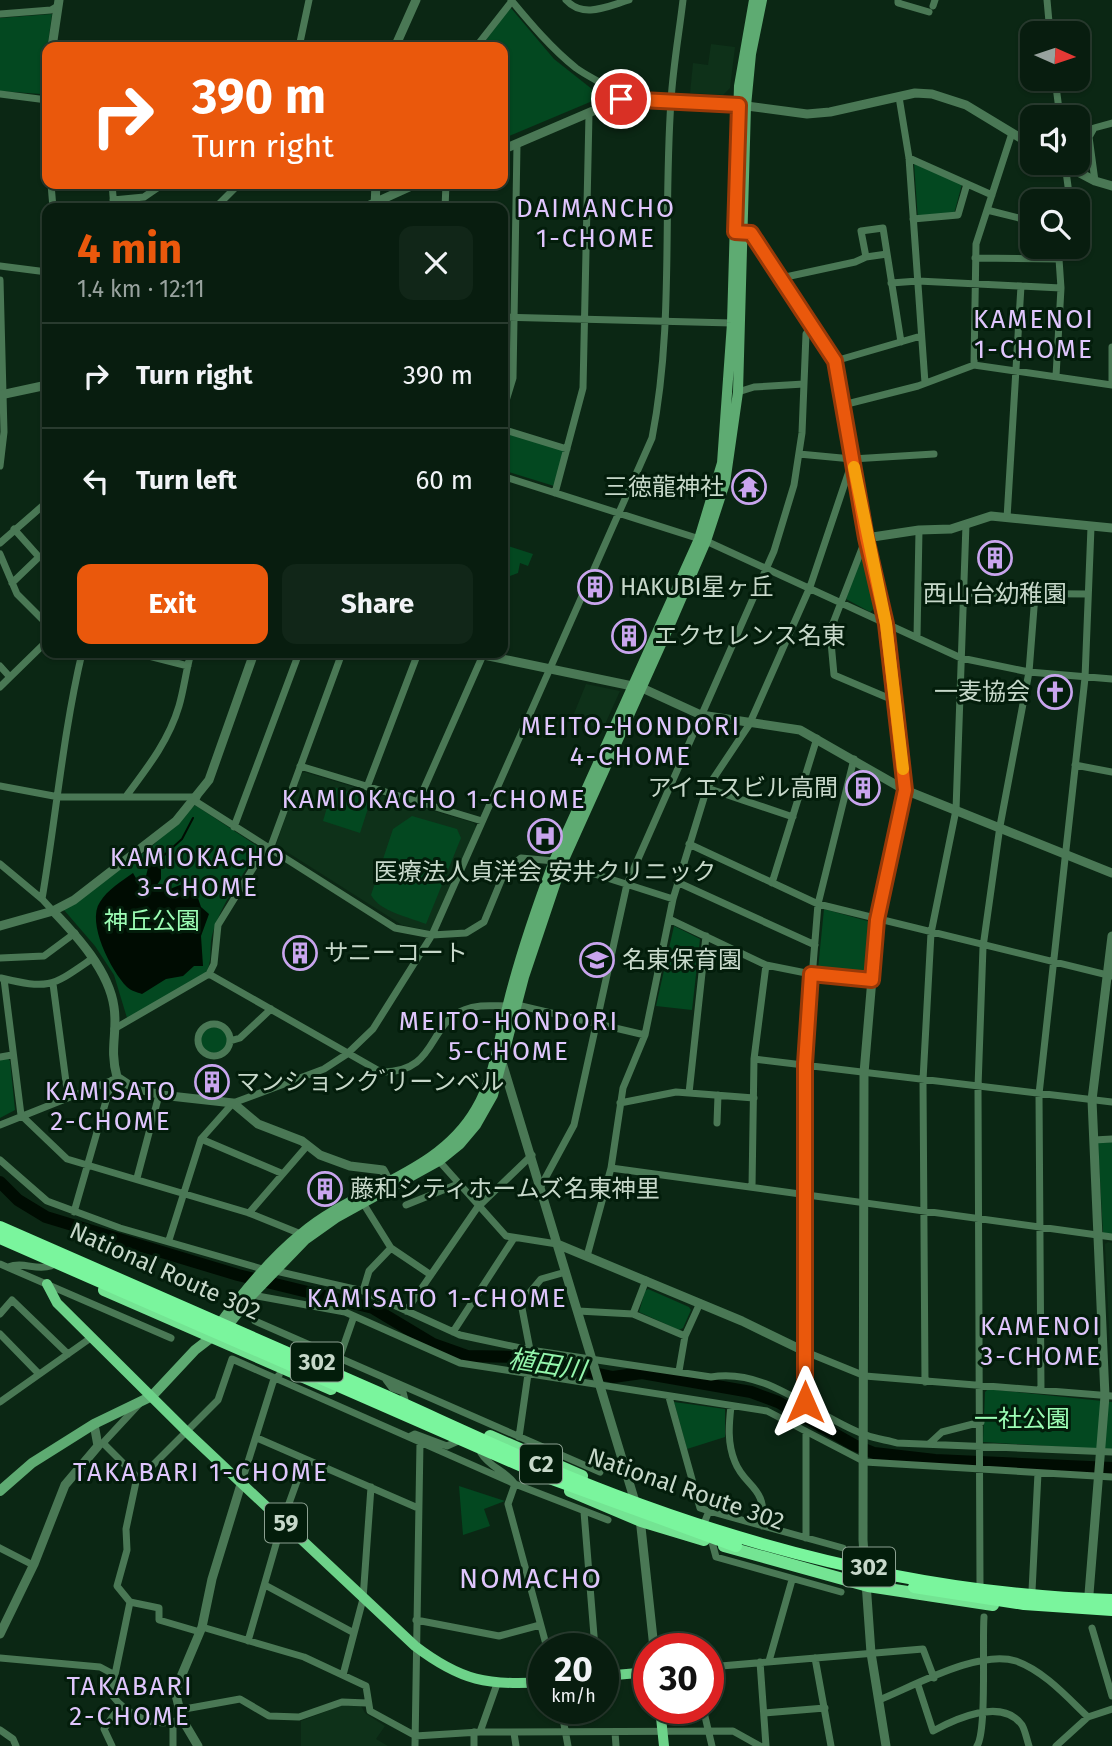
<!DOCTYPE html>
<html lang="en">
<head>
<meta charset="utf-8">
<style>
  :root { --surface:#081d0f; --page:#112618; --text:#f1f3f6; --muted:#98a29e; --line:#293b2f; --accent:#ea580c }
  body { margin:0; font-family:"Fira Sans","Noto Sans JP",sans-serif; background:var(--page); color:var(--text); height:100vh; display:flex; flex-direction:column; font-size:26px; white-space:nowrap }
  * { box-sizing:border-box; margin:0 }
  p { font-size:23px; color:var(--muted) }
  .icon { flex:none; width:38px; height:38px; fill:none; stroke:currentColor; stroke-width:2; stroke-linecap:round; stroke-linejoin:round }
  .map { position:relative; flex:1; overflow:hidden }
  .details { position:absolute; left:42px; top:203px; width:466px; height:455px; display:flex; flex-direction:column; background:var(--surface); border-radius:14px; box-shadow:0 2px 5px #0004,0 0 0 2px var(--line) }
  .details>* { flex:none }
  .guide { position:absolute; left:42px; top:42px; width:466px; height:147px; border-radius:14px; box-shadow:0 2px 5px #0004,0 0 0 2px var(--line); background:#ea580c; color:#fff; overflow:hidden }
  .needle { width:46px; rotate:93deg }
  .tools { position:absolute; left:1020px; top:21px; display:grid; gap:14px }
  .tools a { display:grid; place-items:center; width:70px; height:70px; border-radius:14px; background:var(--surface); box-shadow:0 2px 5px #0004,0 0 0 2px var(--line); font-size:35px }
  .speed { position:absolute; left:528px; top:1633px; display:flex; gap:14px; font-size:35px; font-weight:700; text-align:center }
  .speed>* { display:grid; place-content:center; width:91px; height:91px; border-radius:50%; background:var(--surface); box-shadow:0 2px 5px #0004,0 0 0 2px var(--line); line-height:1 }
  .speed small { font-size:18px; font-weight:400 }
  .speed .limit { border:10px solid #d22; background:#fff; color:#111 }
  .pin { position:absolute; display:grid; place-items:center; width:60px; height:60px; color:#fff; margin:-30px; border:4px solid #fff; border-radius:50%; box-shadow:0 2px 7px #0007 }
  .me { position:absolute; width:77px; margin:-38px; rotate:0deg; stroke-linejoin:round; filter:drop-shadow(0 0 5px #0008) }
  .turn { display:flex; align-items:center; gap:24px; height:147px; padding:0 35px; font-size:32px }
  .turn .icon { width:91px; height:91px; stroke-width:2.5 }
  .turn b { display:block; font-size:49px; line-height:60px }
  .round { display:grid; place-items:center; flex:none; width:74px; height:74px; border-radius:14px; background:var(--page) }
  .overview { display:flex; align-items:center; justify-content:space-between; height:119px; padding:0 35px }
  h1 { font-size:42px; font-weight:700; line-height:52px; color:var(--accent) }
  .cta { display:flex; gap:14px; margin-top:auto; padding:14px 35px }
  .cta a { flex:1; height:80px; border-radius:14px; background:var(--accent); color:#fff; font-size:28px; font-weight:700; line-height:80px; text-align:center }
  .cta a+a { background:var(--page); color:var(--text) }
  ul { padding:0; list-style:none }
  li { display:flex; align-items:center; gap:21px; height:105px; padding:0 35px; border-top:2px solid var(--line) }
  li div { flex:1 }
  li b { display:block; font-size:26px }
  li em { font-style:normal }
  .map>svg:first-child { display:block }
</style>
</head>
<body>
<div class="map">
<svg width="1112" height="1746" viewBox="0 0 1112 1746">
  <rect width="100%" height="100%" fill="#0b2714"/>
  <!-- built -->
  <path fill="#0e3119" d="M711 44 735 47 730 88 723 95 690 93 693 63 708 65Z
    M586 684 620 691 602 731 573 716Z
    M304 772 474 823 476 827 430 931 402 925 276 845 300 775Z
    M1108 1242 1112 1243V1390L1105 1244Z
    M360 1704 365 1713 385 1726 376 1739 388 1746H301V1721L340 1706Z"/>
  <!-- green -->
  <path fill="#034820" d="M510 7 554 59 602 97 502 139V47H481Z
    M52 14 41 94 0 91V18Z
    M914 163 962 184 954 214 918 220Z
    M502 431 564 450 554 486 502 470Z
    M502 544 533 554 528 566 520 563 518 573 502 579Z
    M859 557H864L875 608 870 612 846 599Z
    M333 787 371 799 360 833 323 821Z
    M195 805 260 848C243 875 222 902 213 932 208 948 214 960 205 975L127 1018 114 975 95 946 64 910 150 848Z
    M412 816 457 829 461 838 426 924C409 917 380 912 371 895L393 829Z
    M824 909 871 922 867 975 818 969Z
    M674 926 700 939 692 1010 656 1006Z
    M201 1040a13 13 0 1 1 26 0a13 13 0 1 1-26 0Z
    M7 1057 10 1061 15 1110 0 1118V1058Z
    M1112 1142V1234L1103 1233 1098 1143Z
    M648 1289 689 1307 691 1310 683 1328 679 1330 639 1312 645 1291Z
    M988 1389 1112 1402V1450L983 1442 985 1392Z
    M674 1402 725 1409V1437L687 1449Z
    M459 1486 505 1501 484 1509 490 1526 463 1535Z"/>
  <!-- water -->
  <path fill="#000c02" d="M161 856V879L157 885 165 891 180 885 194 886 201 907 209 914 201 936 203 966H194L183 976 166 979 142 994C137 992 131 991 127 987 111 971 86 922 100 902 107 890 122 881 133 873L137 880H145L150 860Z"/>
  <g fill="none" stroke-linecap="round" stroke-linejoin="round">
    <!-- stream -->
    <path stroke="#000c02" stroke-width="2" d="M161 858 182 839 193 818"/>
    <!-- river -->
    <path stroke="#000c02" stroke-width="12" d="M0 1182 18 1200 46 1217 238 1275 373 1308 433 1344 467 1356 518 1357 613 1377 642 1373 751 1392 778 1402 854 1445 874 1453 935 1460 1112 1468"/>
    <!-- minor -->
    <path stroke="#4a7855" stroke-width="7" d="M511 0C531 24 551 48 576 68 591 79 608 84 621 99
      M566 0C583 19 608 6 629 0
      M898 0V3L929 12
      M1047 0 1050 33
      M933 6 935 0
      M0 14 51 10 58 6
      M299 47 309 0
      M476 47 512 1
      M1055 79 1060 117
      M0 94 47 100
      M899 97 909 158 925 383
      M44 99 47 134
      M909 158 992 195
      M1065 164 1070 201
      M1095 181 1089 137 1094 128 1112 123
      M51 184 53 208
      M112 184 114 208
      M113 200 144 197 163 184
      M215 208 239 184
      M445 208 446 184
      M987 210 1019 218 1032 216
      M913 219 958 215 967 184
      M866 257 887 254
      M975 258 1059 259 1061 288
      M0 266 47 272
      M781 278 855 262 866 257 861 231 883 228 901 342
      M0 280 4 432 0 466
      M891 283 918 281 1061 288 1056 376
      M502 317 732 323
      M835 361 921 336
      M974 365 976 244 1012 133
      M1112 384V347
      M738 392 754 387 804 384
      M843 405 918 386 974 365 1112 385
      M502 414 513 378 517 145
      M502 429 567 449
      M799 454 852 459 934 454
      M502 476 706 541 961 658 1029 672 1112 679
      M555 493 583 388 589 114
      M1007 518 1021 286
      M866 538 830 631 834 675 886 697 896 695
      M0 543 47 502
      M0 554 17 594 47 624
      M12 583 39 557 14 529
      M965 593 1088 594
      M917 637 919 530
      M137 653 188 666
      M0 666 9 676
      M0 687 47 641
      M1075 765 1112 772
      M300 766 482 821
      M0 786 59 797H197
      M367 787 418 653
      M707 788 793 817
      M127 795C148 767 169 740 179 706 184 689 186 670 191 653
      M195 801 395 928 432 935 466 933 484 922 505 871 521 858 554 861 673 899
      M418 802 483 655
      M234 827 299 653
      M689 844 818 904 1112 976
      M270 849 342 653
      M0 864 42 899
      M677 882 815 945
      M772 883 817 738
      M53 911 42 899C56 817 63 733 82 653
      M669 919 766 965 811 974 872 980
      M706 936 689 1093 754 1098
      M0 958 44 956 75 933
      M209 974 381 1072C438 1073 427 1024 464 1010 478 1004 492 1006 507 1006
      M1 978C51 990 52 986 93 958
      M4 979 21 1115 67 1159 249 1213 301 1234
      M53 984 68 1097
      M517 1005 645 1035
      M198 1040a16 16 0 1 1 32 0a16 16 0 1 1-32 0Z
      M114 1029 209 974 214 964 218 925 266 847
      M230 1041 240 1038 271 1009
      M0 1057 12 1055
      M754 1059 1112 1102
      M620 1103 676 1092 689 1093
      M717 1123 718 1095
      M0 1125 113 1080
      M201 1139 281 1173
      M1094 1140 1112 1139
      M0 1160 47 1201 120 1228 266 1270
      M439 1161 506 1236 557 1244
      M611 1168 1112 1237
      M137 1178 159 1095
      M541 1186 574 1125 627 884 774 551 794 485 802 433 806 334 812 325
      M752 1187 754 1059 766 965
      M363 1203 391 1248 431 1275
      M406 1205 458 1184
      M74 1212 112 1080
      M249 1213 307 1146
      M169 1240 201 1139 233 1103 324 1069 347 1054 373 1029 432 935 652 438C674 326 663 214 671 101 673 67 679 34 683 0
      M587 1256 611 1168 623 1088 645 1035 673 899 707 788 749 725 810 587 852 462
      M0 1264 171 1338
      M8 1267C24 1261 35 1271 51 1266
      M276 1271 363 1291 460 1335 530 1350 711 1377C768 1367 815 1417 866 1435 876 1439 887 1440 897 1443L1112 1452
      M363 1291 369 1271 391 1248
      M252 1295 345 1312 460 1363 767 1411 865 1462 1112 1477
      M406 1311 477 1208 532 1155
      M578 1311 633 1314 685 1336
      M0 1314 12 1300 68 1354
      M633 1314 646 1280
      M255 1321 600 1472
      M453 1332 514 1238
      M0 1334 39 1374
      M530 1350 521 1303 541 1279 566 1272
      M806 1352 865 1376 1112 1396
      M339 1359 354 1316
      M679 1371 685 1336 700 1303
      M386 1380 392 1388 403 1392 405 1400
      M925 1382 923 1080 931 933 956 810 966 524
      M1041 1389 1039 1094 1085 678 1091 527
      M669 1397 700 1508 709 1511 705 1521
      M0 1402 92 1337
      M805 1402 807 1130 805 1064 818 904 854 759
      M731 1406C729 1424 727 1443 735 1462 745 1488 768 1486 762 1526
      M409 1437 415 1434 447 1446 456 1442
      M519 1437 528 1374
      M257 1438 418 1508
      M102 1444 141 1402
      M104 1444 137 1477H141L218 1400 232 1359 515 1484 608 1520
      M929 1444 942 1432 981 1422
      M481 1453C490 1468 505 1470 515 1484L508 1504 547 1648
      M137 1477 126 1529 127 1550 117 1586 130 1602 159 1608V1620L200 1632
      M242 1481 273 1382 279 1375
      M709 1511 843 1548
      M584 1512 595 1648
      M806 1538V1432
      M712 1542 716 1557 841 1592
      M0 1548 33 1565
      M265 1585 354 1633
      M980 1586 978 1087 983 947 1000 826 1029 672 1035 595
      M1032 1591 1038 1473
      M130 1602 111 1694C127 1715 155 1730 182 1719
      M416 1620 499 1636 540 1625
      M202 1627 304 1657 366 1686 370 1711 414 1735
      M1092 1628 1112 1696
      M248 1641 283 1520 305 1459
      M0 1658 100 1667 115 1675
      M815 1658 831 1746
      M769 1661 792 1580
      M760 1662 766 1746
      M709 1667 923 1649 934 1678
      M343 1675 363 1599 371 1487
      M918 1685 933 1731C955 1719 1002 1697 1022 1725 1025 1730 1027 1740 1029 1746
      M879 1700C914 1686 979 1649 1016 1661 1044 1671 1067 1697 1088 1717
      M561 1708 568 1746
      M703 1708 712 1746
      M179 1710 240 1699 269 1716 299 1717 342 1702 367 1703
      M764 1713 825 1708
      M173 1723V1746
      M0 1730 13 1739 16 1746
      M474 1732V1746
      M480 1732 497 1684
      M615 1732 616 1746
      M514 1733 516 1746
      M415 1736 480 1732 733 1731 760 1746
      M112 1746 104 1729 120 1706
      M415 1746 420 1442
      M977 1746C987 1731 982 1642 984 1617
      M1056 1746 1088 1717 1112 1709"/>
    <!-- tertiary -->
    <path stroke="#4a7855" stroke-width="9" d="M52 47 59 0
      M395 47 416 0
      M44 99 47 78
      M502 150 621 99 739 105 807 114 830 112 915 93 932 94 966 105 1032 145
      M1061 163 1095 181 1112 186
      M375 206 376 184
      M363 208 416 184
      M738 232 751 233 835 361 866 538 886 624 905 790 877 920 864 1073 863 1540 871 1653 886 1746
      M0 395 47 385
      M866 538 919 530 951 529 991 516 1112 528
      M474 653 642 688 701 715 800 730 905 790 1112 873
      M53 911C77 936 109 971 114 1007 118 1032 109 1048 117 1077L132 1087 161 1095 233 1103 258 1124 302 1141 320 1155 350 1166 383 1170 392 1187
      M0 926 53 911 74 900 176 821 209 780 254 653
      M501 1059 636 1505
      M557 1244 742 1321 806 1352
      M640 1518 654 1648
      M1089 1594 1105 1396 1092 1100 1112 936
      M0 1634 34 1564 65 1485 98 1446 94 1424
      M198 1746 182 1719 175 1691 202 1627 212 1579 242 1481"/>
    <!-- secondary -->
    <path stroke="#5eab72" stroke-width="10" d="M216 1329C240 1296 269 1260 301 1234 356 1187 438 1175 476 1109 494 1079 498 1042 507 1008 519 958 536 909 554 861L699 539 722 463 732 323 739 86 754 0
      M0 1491 32 1463 94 1424 152 1396 195 1350 230 1323 252 1295 305 1240 336 1218 439 1161 460 1144 476 1125 493 1095 524 977 562 864 672 620 706 541 725 483 738 392 746 106 751 54 762 0"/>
    <!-- primary -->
    <path stroke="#6dd289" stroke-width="10" d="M47 1284 57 1303 188 1433 415 1646C461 1681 488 1686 544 1682
      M604 1676 649 1672
      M660 1708 664 1746"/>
    <!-- trunk -->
    <path stroke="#74e493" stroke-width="12" d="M104 1290 331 1389
      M490 1436 582 1476
      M570 1491 641 1521 704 1540
      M724 1546 868 1586 993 1605"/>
    <!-- motorway-bridge -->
    <path stroke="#7af59d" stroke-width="12" d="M0 1227C129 1283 257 1340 386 1396 462 1430 537 1466 615 1495 773 1555 942 1595 1112 1600
      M0 1238 547 1477 736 1546
      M914 1587 1024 1604 1112 1610"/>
  </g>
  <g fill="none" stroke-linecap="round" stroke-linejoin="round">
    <!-- route casing -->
    <g stroke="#983908" stroke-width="18">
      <path id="route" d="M621 99 739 105 735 232 751 233 835 361 866 538 886 624 905 790 877 920 872 980 811 974 805 1064V1402"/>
    </g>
    <!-- route -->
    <use href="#route" stroke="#ea580c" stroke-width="12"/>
    <!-- slow -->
    <path stroke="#f59e0b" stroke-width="12" d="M854 467 886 624 903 769"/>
  </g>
  <!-- icons -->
  <defs>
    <g id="temple-ring" transform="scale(1.75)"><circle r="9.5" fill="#031d0b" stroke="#c9a5ee" stroke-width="1.5"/><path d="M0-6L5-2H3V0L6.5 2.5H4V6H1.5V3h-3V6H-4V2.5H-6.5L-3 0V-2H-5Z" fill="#c9a5ee"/></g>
    <g id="building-ring" transform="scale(1.75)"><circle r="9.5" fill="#031d0b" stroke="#c9a5ee" stroke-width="1.5"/><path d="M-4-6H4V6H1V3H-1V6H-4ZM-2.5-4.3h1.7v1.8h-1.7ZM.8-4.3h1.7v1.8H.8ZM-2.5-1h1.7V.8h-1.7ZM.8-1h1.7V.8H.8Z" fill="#c9a5ee"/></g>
    <g id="church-ring" transform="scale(1.75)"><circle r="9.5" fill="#031d0b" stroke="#c9a5ee" stroke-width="1.5"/><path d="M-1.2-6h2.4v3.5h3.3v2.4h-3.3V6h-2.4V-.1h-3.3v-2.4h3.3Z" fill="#c9a5ee"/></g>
    <g id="hospital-ring" transform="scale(1.75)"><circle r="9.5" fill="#031d0b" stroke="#c9a5ee" stroke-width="1.5"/><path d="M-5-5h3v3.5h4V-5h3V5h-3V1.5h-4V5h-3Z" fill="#c9a5ee"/></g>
    <g id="school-ring" transform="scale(1.75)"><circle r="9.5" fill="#031d0b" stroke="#c9a5ee" stroke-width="1.5"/><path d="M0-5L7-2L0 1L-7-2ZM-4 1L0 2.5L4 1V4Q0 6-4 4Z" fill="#c9a5ee"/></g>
  </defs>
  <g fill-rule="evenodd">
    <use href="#temple-ring" x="749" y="487"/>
    <use href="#building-ring" x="995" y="558"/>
    <use href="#building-ring" x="595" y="587"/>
    <use href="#building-ring" x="629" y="636"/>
    <use href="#church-ring" x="1055" y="692"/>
    <use href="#building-ring" x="863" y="788"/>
    <use href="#hospital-ring" x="545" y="836"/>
    <use href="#building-ring" x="300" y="953"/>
    <use href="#school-ring" x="597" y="960"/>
    <use href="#building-ring" x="212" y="1082"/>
    <use href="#building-ring" x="325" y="1189"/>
  </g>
  <g text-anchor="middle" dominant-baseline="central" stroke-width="6" stroke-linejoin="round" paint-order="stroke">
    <!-- shield labels -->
    <g fill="#031d0b" stroke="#8ca091" stroke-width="2">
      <rect x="291" y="1342.5" width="52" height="39" rx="5"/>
      <rect x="520" y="1444.5" width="42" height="39" rx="5"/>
      <rect x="265" y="1503.5" width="42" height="39" rx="5"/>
      <rect x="843" y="1547.5" width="52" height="39" rx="5"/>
    </g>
    <g font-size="23" font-weight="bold" fill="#c7d8ca">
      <text x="317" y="1362">302</text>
      <text x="541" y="1464">C2</text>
      <text x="286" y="1523">59</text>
      <text x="869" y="1567">302</text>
    </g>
    <!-- poi labels -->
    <g font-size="24" fill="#c7d8ca" stroke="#031d0b" text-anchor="start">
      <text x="724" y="487" text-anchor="end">三徳龍神社</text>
      <text x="620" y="587">HAKUBI星ヶ丘</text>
      <text x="995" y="594" text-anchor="middle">西山台幼稚園</text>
      <text x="654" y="636">エクセレンス名東</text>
      <text x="1030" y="692" text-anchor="end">一麦協会</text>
      <text x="838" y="788" text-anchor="end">アイエスビル高間</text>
      <text x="545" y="872" text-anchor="middle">医療法人貞洋会 安井クリニック</text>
      <text x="324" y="953">サニーコート</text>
      <text x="622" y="960">名東保育園</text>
      <text x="236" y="1082">マンションク ゙リーンベル</text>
      <text x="350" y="1189">藤和シティホームズ名東神里</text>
    </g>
    <!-- park labels -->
    <g font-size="24" fill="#9dfeb5" stroke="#031d0b">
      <text x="152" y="921">神丘公園</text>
      <text x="1022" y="1419">一社公園</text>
    </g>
    <!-- street labels -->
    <g font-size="24" fill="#c7d8ca" stroke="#031d0b">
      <text transform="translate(165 1271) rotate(24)">National Route 302</text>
      <text transform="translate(686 1489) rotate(19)">National Route 302</text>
    </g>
    <!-- neighbourhood labels -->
    <g font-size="26" letter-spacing="2" fill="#e0c6fd" stroke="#031d0b">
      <text x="596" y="208">DAIMANCHO<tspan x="596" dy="30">1-CHOME</tspan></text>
      <text x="1034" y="319">KAMENOI<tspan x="1034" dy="30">1-CHOME</tspan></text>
      <text x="631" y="726">MEITO-HONDORI<tspan x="631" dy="30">4-CHOME</tspan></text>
      <text x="434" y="799">KAMIOKACHO 1-CHOME</text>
      <text x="198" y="857">KAMIOKACHO<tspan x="198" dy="30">3-CHOME</tspan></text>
      <text x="509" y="1021">MEITO-HONDORI<tspan x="509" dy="30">5-CHOME</tspan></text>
      <text x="111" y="1091">KAMISATO<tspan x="111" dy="30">2-CHOME</tspan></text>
      <text x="437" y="1298">KAMISATO 1-CHOME</text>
      <text x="1041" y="1326">KAMENOI<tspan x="1041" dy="30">3-CHOME</tspan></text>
      <text x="201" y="1472">TAKABARI 1-CHOME</text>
      <text x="130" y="1686">TAKABARI<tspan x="130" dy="30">2-CHOME</tspan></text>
    </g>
    <!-- water labels -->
    <g font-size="26" font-style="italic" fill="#95f6ad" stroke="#031d0b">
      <text transform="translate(547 1365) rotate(9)">植田川</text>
    </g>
    <!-- quarter labels -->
    <g font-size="28" letter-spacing="2" fill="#e0c6fd" stroke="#031d0b">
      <text x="531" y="1578">NOMACHO</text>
    </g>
  </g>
</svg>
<div class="tools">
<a><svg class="needle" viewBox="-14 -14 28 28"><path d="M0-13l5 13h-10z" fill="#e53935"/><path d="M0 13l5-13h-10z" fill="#98a29e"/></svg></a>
<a><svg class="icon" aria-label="sound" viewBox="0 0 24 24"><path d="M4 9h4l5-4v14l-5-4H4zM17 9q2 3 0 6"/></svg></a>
<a><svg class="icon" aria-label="search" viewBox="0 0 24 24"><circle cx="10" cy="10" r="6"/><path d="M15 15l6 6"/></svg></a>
</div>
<div class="speed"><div>20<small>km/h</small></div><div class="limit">30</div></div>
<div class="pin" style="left:621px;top:99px;background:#d93025"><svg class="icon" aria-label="arrive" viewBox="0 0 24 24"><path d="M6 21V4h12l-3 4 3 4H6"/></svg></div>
<svg class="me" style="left:805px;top:1402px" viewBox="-20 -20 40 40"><path d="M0-17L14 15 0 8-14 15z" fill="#ea580c" stroke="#fff" stroke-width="4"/></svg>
<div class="guide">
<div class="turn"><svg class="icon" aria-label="right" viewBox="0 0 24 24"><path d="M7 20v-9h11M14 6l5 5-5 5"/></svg><div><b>390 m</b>Turn right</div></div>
</div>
<section class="details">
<div class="overview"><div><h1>4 min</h1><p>1.4 km · 12:11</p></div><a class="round"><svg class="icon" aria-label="close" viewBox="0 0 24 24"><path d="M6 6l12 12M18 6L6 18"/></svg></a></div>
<ul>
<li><svg class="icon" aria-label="right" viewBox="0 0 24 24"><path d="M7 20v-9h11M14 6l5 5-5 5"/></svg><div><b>Turn right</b></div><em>390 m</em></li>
<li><svg class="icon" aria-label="left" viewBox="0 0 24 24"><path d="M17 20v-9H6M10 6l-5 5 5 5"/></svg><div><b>Turn left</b></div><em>60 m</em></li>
</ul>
<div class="cta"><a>Exit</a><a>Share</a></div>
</section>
</div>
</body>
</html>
